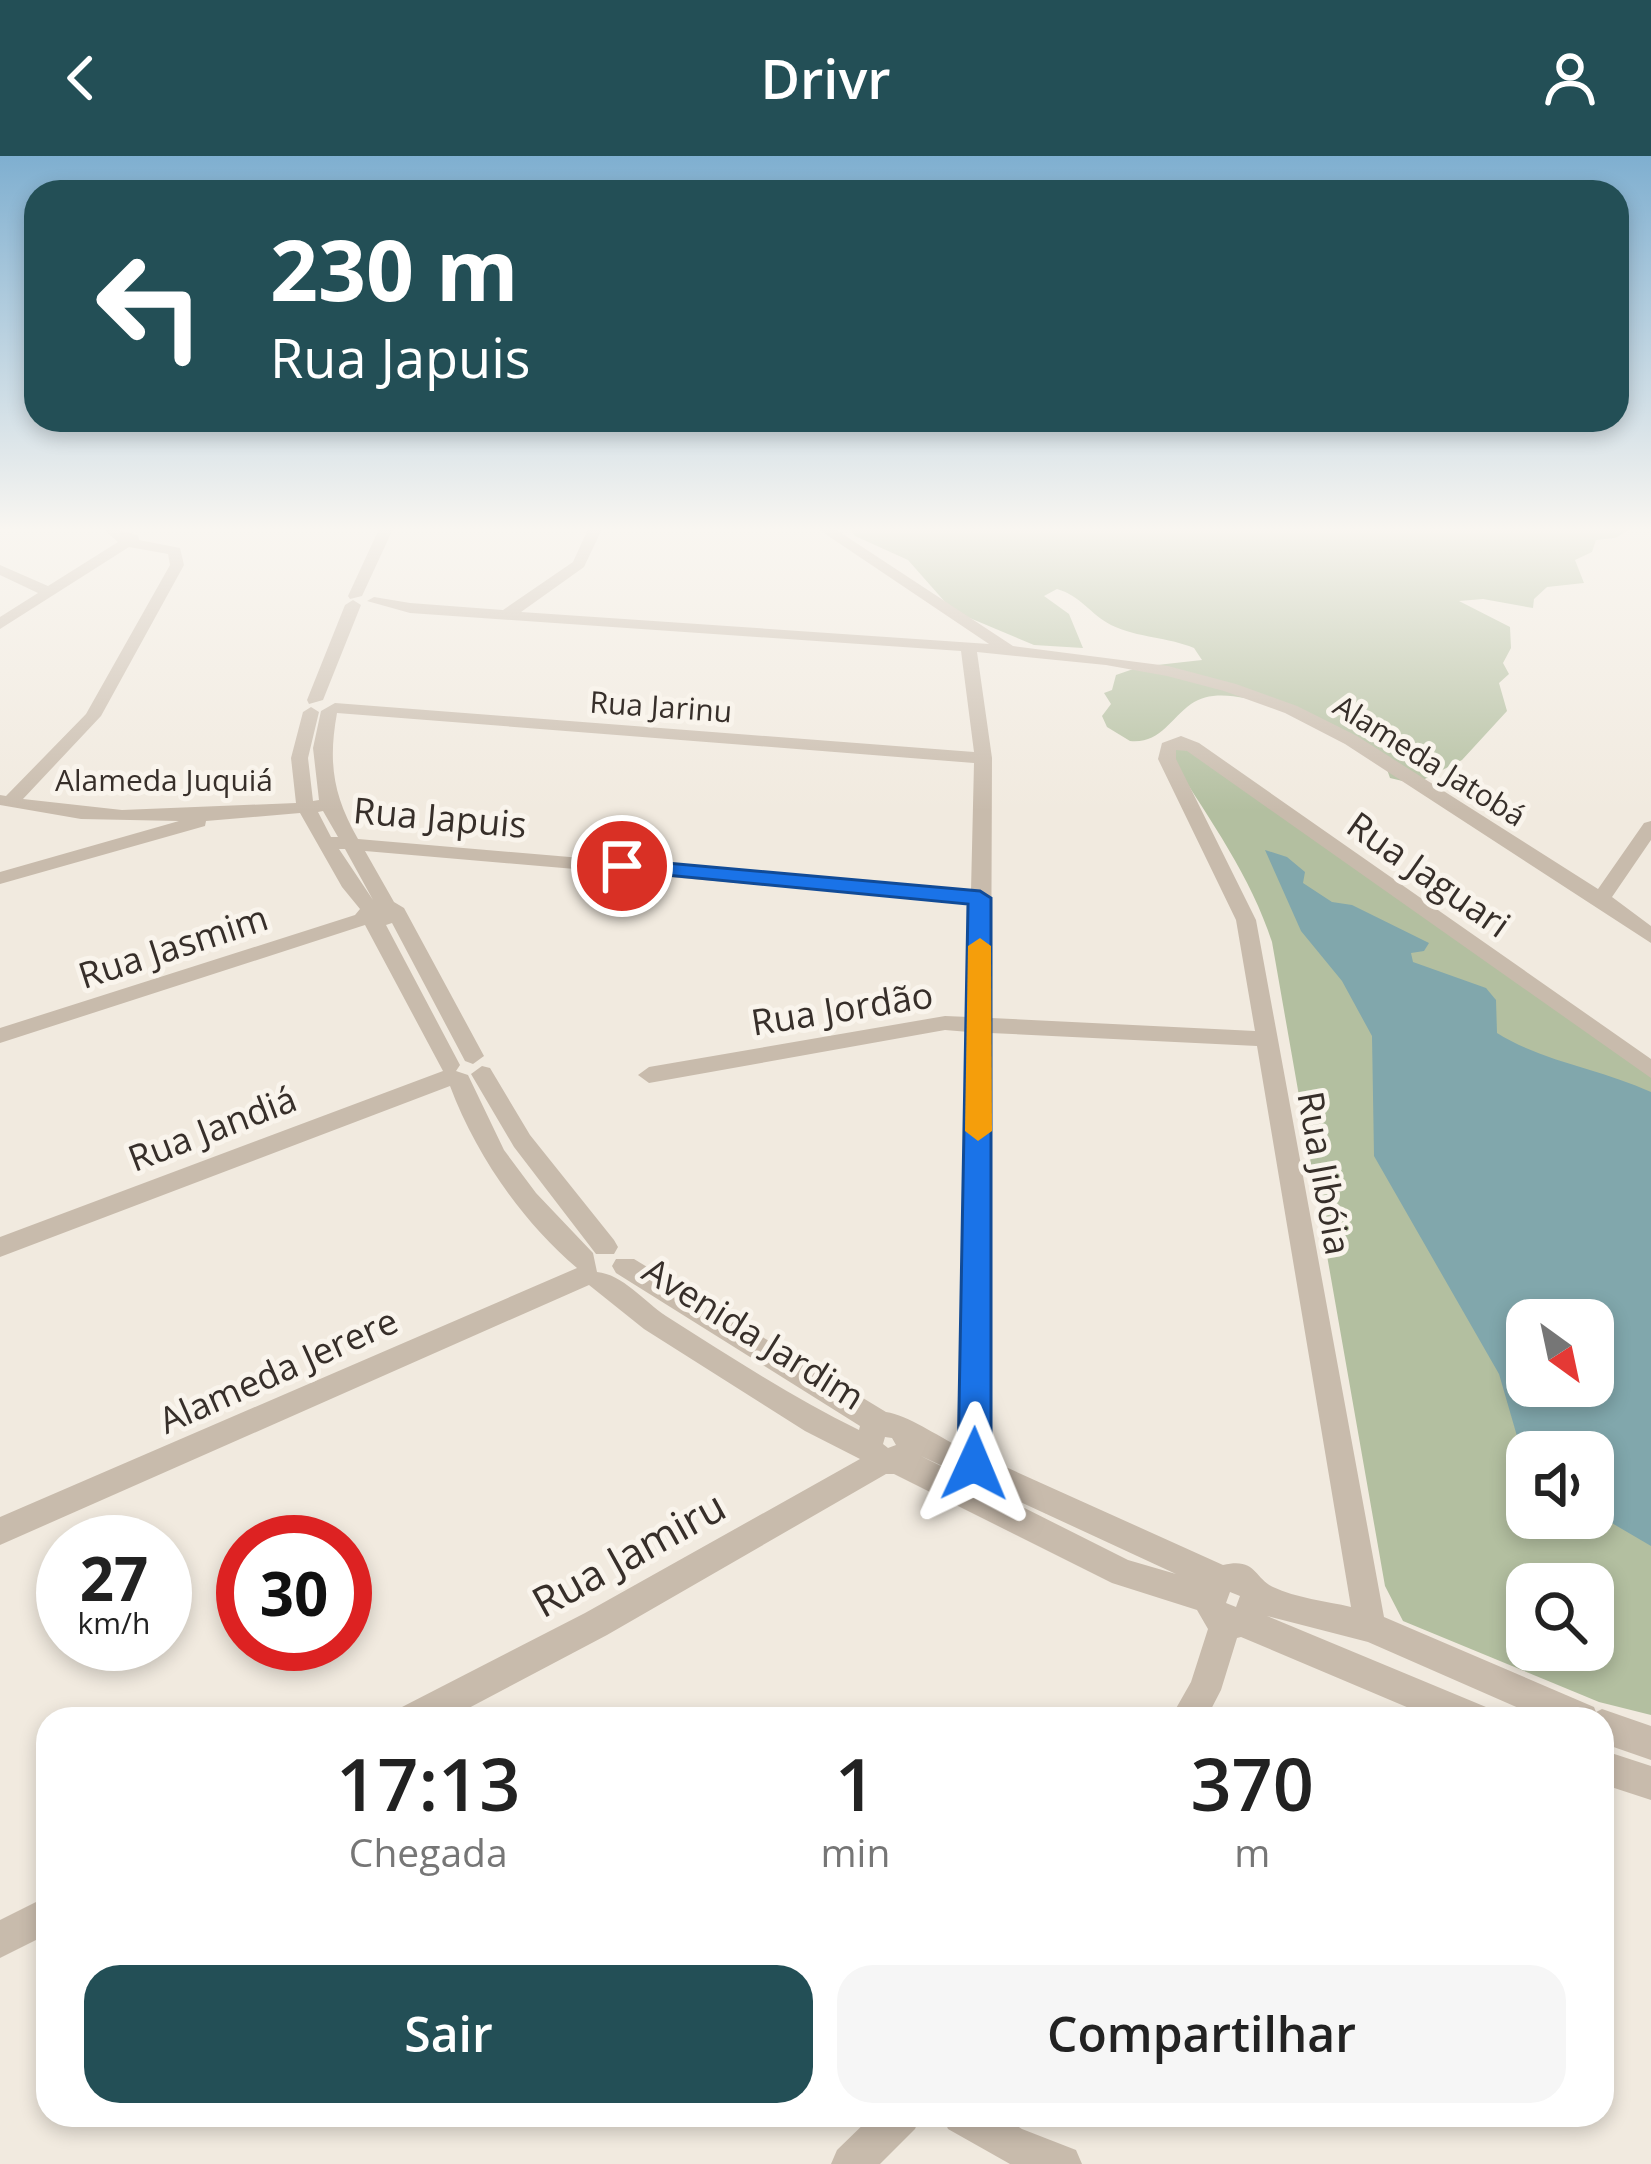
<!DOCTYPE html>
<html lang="pt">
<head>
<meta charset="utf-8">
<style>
  :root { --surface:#fff; --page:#f6f6f6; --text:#222; --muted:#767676; --accent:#234f56 }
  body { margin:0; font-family:"Open Sans",sans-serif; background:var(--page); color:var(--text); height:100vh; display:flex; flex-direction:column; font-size:45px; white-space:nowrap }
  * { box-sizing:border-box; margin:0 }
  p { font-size:39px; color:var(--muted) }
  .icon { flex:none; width:66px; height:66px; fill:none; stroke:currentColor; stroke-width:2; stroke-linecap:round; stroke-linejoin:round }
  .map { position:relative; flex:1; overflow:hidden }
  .drawer { position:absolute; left:36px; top:1551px; width:1578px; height:420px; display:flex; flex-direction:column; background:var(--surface); border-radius:36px; box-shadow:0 6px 18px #0003 }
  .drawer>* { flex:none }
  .banner { position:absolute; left:24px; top:24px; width:1605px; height:252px; border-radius:36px; box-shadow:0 6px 18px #0003; background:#234f56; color:#fff; overflow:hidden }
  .needle { width:78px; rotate:147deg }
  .controls { position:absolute; left:1506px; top:1143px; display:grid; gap:24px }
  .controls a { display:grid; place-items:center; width:108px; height:108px; border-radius:24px; background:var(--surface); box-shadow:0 6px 18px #0003; font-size:60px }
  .speed { position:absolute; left:36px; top:1359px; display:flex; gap:24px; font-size:60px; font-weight:700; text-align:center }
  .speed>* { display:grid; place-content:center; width:156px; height:156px; border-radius:50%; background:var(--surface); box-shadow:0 6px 18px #0003; line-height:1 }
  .speed small { font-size:30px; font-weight:400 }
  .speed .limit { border:18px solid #d22; background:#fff; color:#111 }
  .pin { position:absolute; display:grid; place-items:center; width:102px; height:102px; color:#fff; margin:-51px; border:6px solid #fff; border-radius:50%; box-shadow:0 3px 12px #0007 }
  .me { position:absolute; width:132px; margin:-66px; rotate:1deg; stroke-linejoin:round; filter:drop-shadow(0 0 9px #0008) }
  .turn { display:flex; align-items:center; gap:42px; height:252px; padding:0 48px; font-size:54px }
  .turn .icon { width:156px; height:156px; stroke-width:2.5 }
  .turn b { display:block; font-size:84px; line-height:102px }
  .eta { display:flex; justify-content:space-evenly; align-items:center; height:204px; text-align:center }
  .eta b { font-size:72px; font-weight:600; line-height:84px }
  .primary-button { display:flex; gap:24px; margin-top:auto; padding:24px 48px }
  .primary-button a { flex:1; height:138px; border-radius:36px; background:var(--accent); color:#fff; font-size:48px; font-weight:600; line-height:138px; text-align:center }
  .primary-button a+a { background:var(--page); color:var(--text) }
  header { display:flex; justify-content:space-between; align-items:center; height:156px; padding:0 48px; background:var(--accent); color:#fff; font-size:54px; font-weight:600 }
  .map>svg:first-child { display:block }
</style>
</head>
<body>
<header><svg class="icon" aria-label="back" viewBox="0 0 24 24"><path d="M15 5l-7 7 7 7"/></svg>Drivr<svg class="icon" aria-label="person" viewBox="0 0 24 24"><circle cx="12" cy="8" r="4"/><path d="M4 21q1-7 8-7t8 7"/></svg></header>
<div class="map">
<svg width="1651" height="2008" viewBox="0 0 1651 2008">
  <rect width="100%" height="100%" fill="#f1eadf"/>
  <!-- green -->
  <path fill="#b3bfa0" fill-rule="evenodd" d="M1631 373 1615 382 1596 384 1592 396 1575 404 1584 427 1547 431 1534 443 1533 452 1483 443 1459 445 1510 471 1511 492 1503 507 1509 518 1499 527 1507 555 1462 604 1415 628 1390 622 1383 602C1339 582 1235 516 1191 548 1170 563 1160 588 1130 585L1107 571 1102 560 1111 548 1104 537 1112 534 1116 519 1139 511 1202 504 1194 492C1168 481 1138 482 1111 469 1090 458 1081 440 1057 433L1044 440 1069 458 1083 492 1034 489 953 455 908 404 855 380 850 374Z
    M1185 591 1651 921V1559L1599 1546 1403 1465 1385 1430 1272 786C1250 718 1207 660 1169 599V594ZM1527 1164H1593V1230H1527ZM1527 1296H1593V1362H1527ZM1527 1428H1593V1494H1527Z"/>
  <!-- water -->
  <path fill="#81a7ac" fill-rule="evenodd" d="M1265 694 1287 701 1305 716 1303 727 1332 746 1352 749 1429 787 1424 795 1411 797 1413 806 1486 832 1496 844 1497 877C1543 906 1601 913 1651 936V1390L1593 1356V1296H1527L1519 1287 1499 1218 1374 1000 1372 880 1342 825 1301 775ZM1527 1164H1593V1230H1527Z"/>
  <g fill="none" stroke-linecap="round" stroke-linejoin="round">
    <!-- minor -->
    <path fill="#c8bbac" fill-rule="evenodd" d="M103 373C117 373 126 376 138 379L139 384 180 392 184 409 101 560 23 643 122 654 296 647 291 602 303 556 311 551 319 556 308 602 313 645 319 644 313 592 321 555 335 547 974 596 961 495 410 457 367 445 374 441 410 447 503 454 573 406 588 373H602L584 411 521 456 989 488 818 373H835L1013 490 1168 510 1236 528 1297 550 1357 580 1598 733 1644 667 1651 665V684L1612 741 1651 770V787L1345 588 1285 557 1224 535 1167 520 1106 509 977 496 992 602 991 862 1255 875 1236 764 1158 603 1162 587 1181 580 1199 587 1651 903V922L1187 595 1176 594V603L1256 764 1384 1461 1594 1551 1596 1556 1602 1553 1651 1570V1604L1602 1587V1563H1544L1368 1486 1267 1460 1486 1551 1491 1563H1435L1241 1481 1237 1482 1221 1534 1206 1563H1170L1191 1526 1208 1473 1197 1454 1112 1427 894 1318H886L607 1479 448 1563H397L402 1551 585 1457 860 1303 805 1275 644 1173 589 1129 0 1389V1361L577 1112C521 1064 476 999 450 930L0 1101V1081L443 915 365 769 0 887V872L355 759 360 753 342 731 300 657 206 665 205 670 0 728V716L179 665 81 663 0 649V639L6 640 86 558 170 409 168 398 129 391 0 473V461L38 437 0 419V409L48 430 118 386ZM337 557 974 607 971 735 358 683C333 639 328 607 337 557ZM323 655 338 681H331L318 656ZM339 693H345L373 744ZM365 695 971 747 969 861 945 860 649 911 638 919 649 927 945 874 969 876 960 1291C937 1280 908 1259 886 1256L634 1103H616L612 1110 616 1117 860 1270 859 1274C792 1241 729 1200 666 1160 645 1146 622 1118 597 1116L593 1097 536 1037 504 994 468 919 456 915 460 909 386 769 392 767 465 905 473 908 484 900 404 752 394 746ZM990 877 1257 890 1351 1451C1326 1445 1296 1442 1273 1431 1254 1422 1256 1401 1223 1409L988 1303ZM885 1281 892 1282 896 1289 888 1292 883 1288ZM921 1300 1176 1418 1128 1404ZM1230 1436 1240 1440 1236 1451 1226 1447Z
      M379 373H393L362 440 350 443 348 440Z
      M353 444 361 449 323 544 309 548 307 544 345 449Z
      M482 910 490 912 530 979 614 1084 618 1091 614 1098H596L514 991 471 918Z
      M1602 1594 1651 1610V1644L1602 1628Z
      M48 1740V1778L0 1802V1764Z
      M873 1959H921L915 1973 880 2008H831L837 1994Z
      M942 1959H999L1022 1973 1076 1994 1082 2008H1010L948 1973Z"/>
  </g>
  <!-- sky -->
  <linearGradient id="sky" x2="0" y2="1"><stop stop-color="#7fafd0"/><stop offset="0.57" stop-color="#f9f6f1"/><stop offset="1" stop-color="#f9f6f1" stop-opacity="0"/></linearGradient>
  <rect width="1651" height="655" fill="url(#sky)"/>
  <!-- route -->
  <path fill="#1a73e8" stroke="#114b97" stroke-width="3" d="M622 703 980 735 991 742V1308L986 1318 974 1322 962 1318 958 1308 968 748 614 714V705Z"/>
  <!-- slow -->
  <path fill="#f59e0b" d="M980 782 991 790 992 975 978 985 965 975 968 790Z"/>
  <g text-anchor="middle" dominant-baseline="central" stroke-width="10" stroke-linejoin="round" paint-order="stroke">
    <!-- far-street labels -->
    <g font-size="30" fill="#372f2a" stroke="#f9f4ec">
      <text transform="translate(661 550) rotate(4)">Rua Jarinu</text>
      <text transform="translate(1430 604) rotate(32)">Alameda Jatobá</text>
      <text x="164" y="623">Alameda Juquiá</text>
    </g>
    <!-- street labels -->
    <g font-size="36" fill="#372f2a" stroke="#f9f4ec">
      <text transform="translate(440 661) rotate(5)">Rua Japuis</text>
      <text transform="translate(1429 718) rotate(35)">Rua Jaguari</text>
      <text transform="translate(173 790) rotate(-18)">Rua Jasmim</text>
      <text transform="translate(842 852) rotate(-9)">Rua Jordão</text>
      <text transform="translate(212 972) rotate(-21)">Rua Jandiá</text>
      <text transform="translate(1325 1017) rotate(80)">Rua Jibóia</text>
      <text transform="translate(754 1177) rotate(32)">Avenida Jardim</text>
      <text transform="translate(278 1214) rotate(-24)">Alameda Jerere</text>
    </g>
    <!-- near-street labels -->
    <g font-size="42" fill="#372f2a" stroke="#f9f4ec">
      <text transform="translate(628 1397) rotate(-29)">Rua Jamiru</text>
    </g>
  </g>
</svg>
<div class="controls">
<a><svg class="needle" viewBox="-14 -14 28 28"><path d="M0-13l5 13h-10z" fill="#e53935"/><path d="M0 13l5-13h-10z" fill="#767676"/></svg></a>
<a><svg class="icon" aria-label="sound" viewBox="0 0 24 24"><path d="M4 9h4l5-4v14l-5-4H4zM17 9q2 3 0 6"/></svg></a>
<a><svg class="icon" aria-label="search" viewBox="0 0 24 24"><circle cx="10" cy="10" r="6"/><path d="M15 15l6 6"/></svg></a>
</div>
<div class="speed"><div>27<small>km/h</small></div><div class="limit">30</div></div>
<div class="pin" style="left:622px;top:710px;background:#d93025"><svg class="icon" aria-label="arrive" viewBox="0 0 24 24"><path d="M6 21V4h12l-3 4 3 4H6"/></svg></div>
<svg class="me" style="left:974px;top:1308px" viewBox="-20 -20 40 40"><path d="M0-17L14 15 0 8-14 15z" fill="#1a73e8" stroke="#fff" stroke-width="4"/></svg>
<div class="banner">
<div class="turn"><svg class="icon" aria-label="left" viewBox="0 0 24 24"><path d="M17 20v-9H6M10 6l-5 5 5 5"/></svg><div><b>230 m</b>Rua Japuis</div></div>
</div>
<section class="drawer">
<div class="eta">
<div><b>17:13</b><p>Chegada</p></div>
<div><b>1</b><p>min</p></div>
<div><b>370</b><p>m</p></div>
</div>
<div class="primary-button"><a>Sair</a><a>Compartilhar</a></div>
</section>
</div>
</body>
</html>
